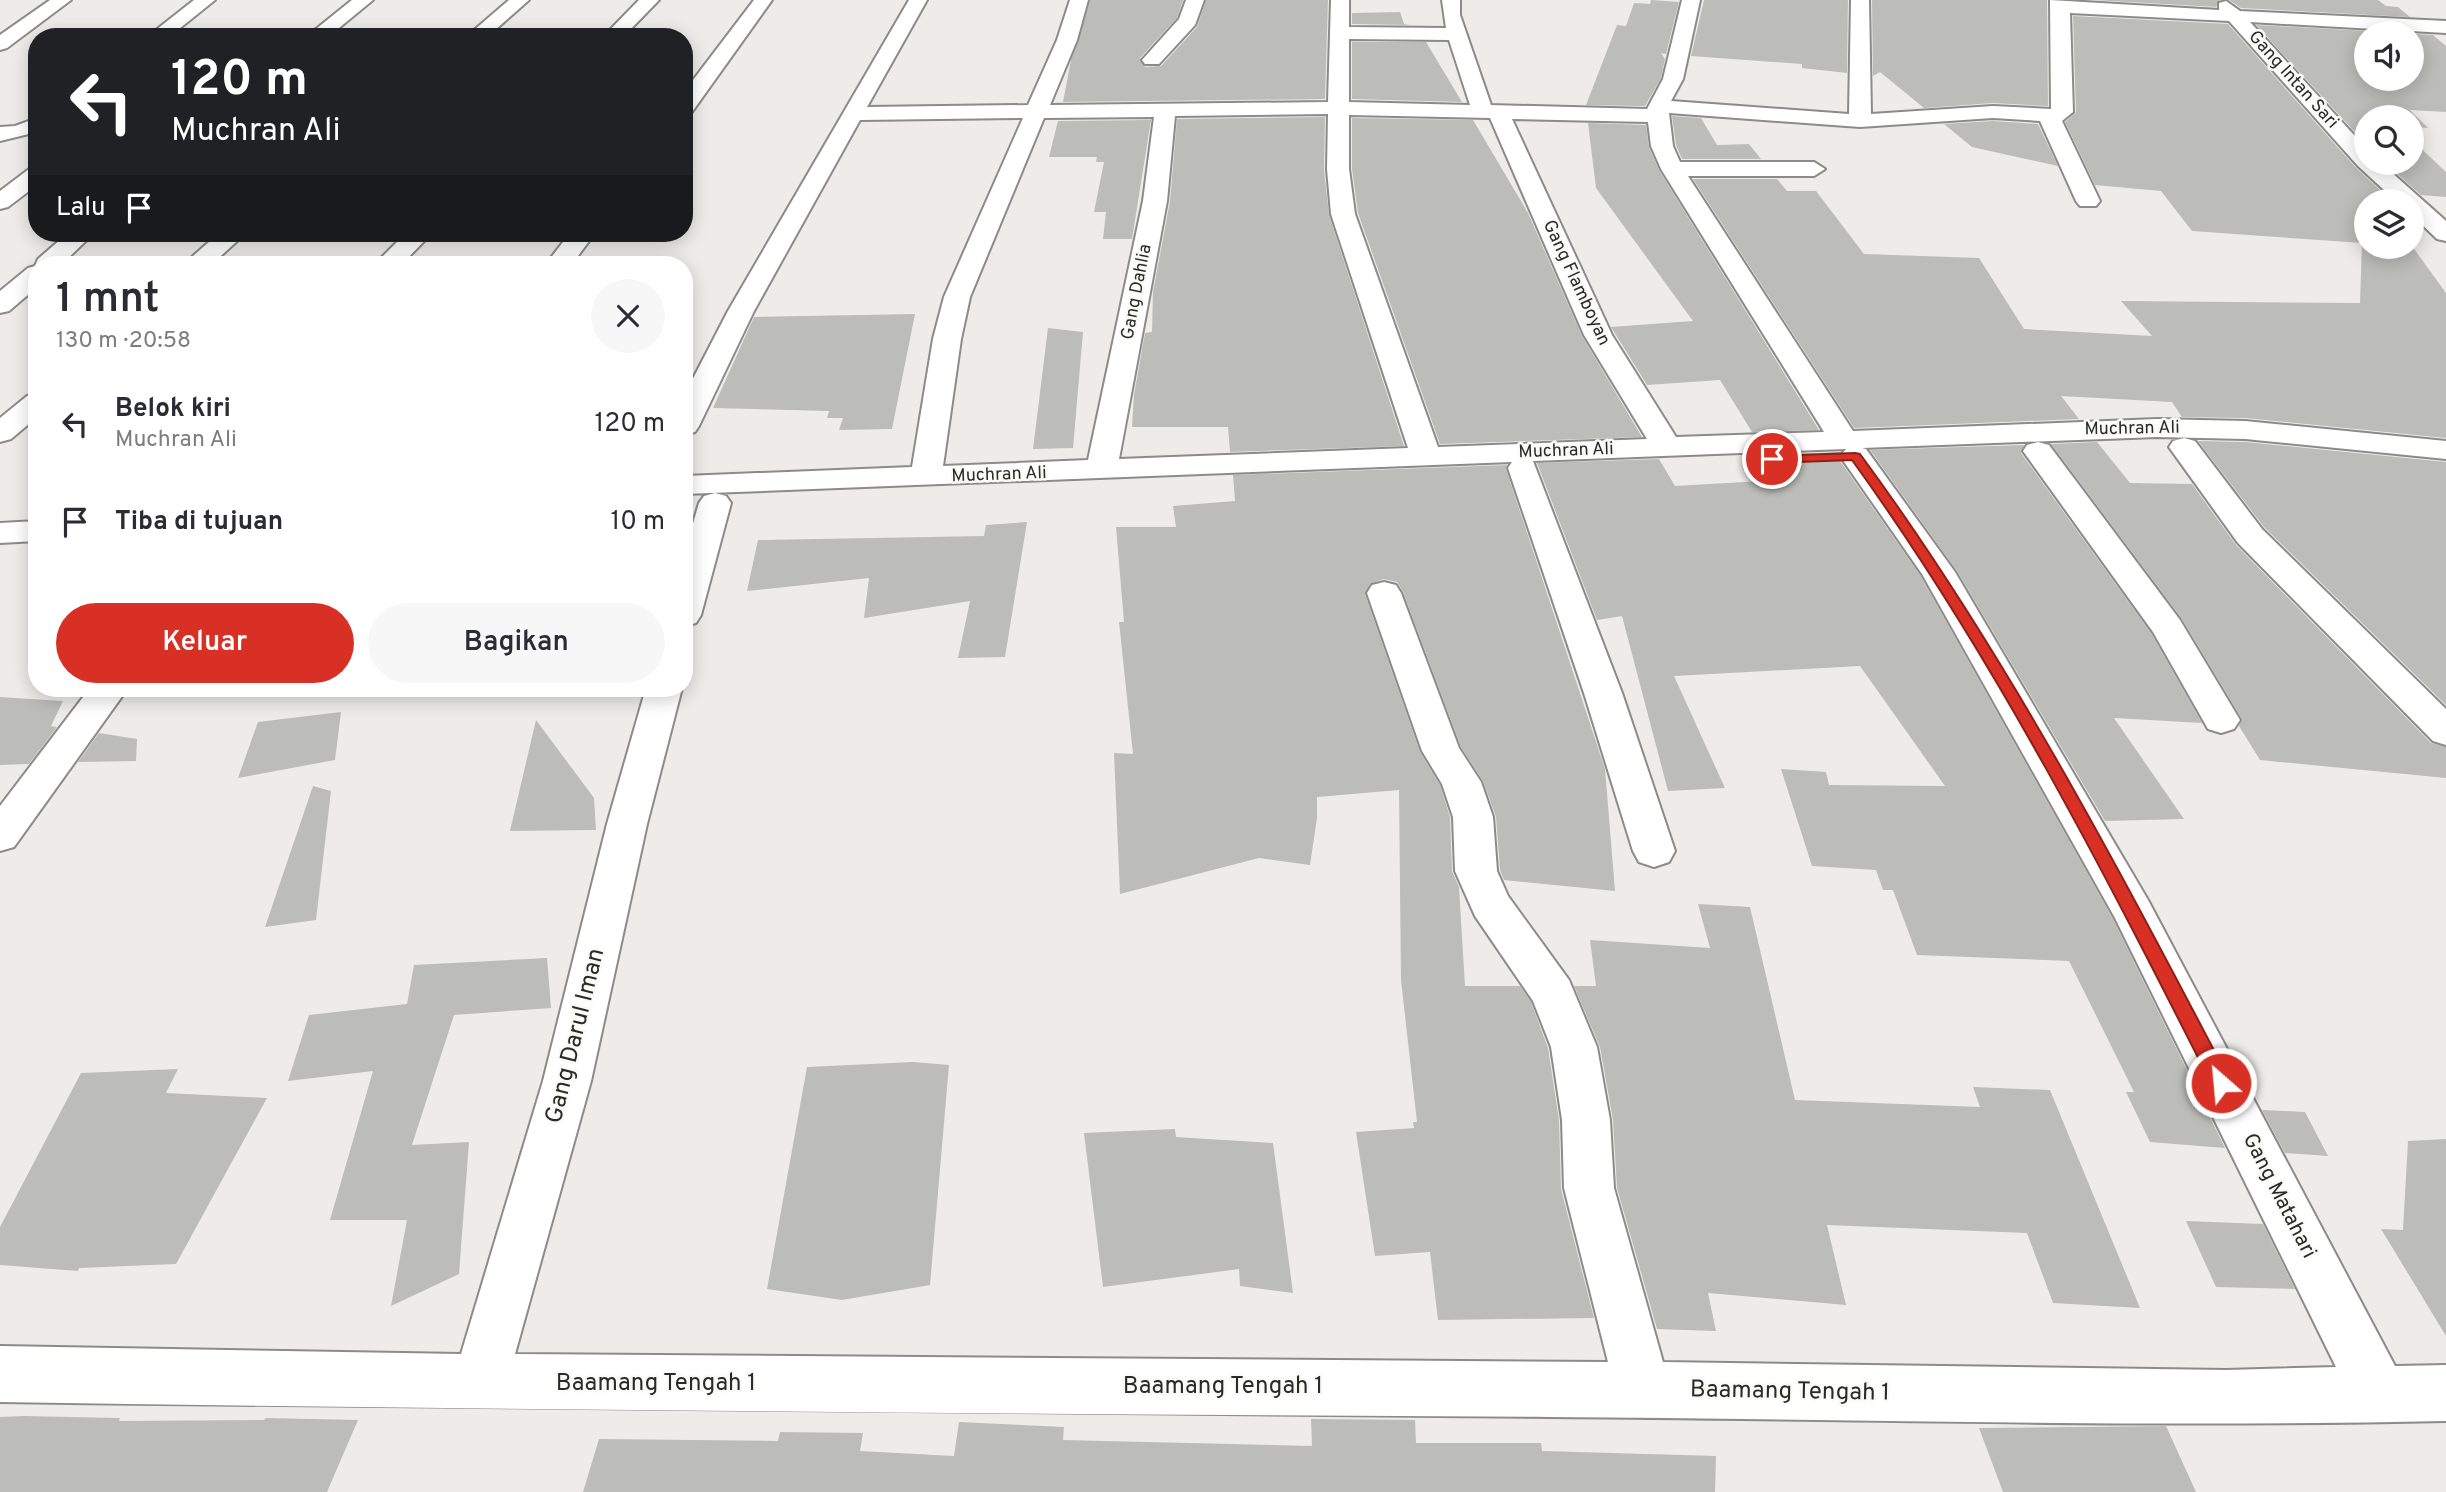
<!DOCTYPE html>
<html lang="id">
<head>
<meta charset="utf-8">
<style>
  :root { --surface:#fff; --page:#f7f7f7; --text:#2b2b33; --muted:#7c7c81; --accent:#d93025 }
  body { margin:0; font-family:Overpass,sans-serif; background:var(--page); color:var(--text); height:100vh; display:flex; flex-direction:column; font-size:26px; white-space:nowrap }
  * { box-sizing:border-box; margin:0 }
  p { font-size:23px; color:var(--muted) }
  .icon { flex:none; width:38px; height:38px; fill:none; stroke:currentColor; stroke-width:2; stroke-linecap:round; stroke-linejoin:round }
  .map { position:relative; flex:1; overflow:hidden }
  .panel { position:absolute; left:28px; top:256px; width:665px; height:441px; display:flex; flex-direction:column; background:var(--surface); border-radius:28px; box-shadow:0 4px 18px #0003 }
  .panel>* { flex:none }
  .hud { position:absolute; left:28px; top:28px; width:665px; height:214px; border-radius:28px; box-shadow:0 4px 18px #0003; background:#202124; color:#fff; overflow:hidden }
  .tools { position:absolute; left:2354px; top:21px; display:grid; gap:14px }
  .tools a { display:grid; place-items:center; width:70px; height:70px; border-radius:50%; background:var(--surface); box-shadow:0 4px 18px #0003; font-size:35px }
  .pin { position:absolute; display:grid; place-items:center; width:60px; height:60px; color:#fff; margin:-30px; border:4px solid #fff; border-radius:50%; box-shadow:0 2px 7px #0007 }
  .me { position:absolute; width:77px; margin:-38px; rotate:333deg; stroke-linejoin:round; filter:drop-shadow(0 0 5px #0008) }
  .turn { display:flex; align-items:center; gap:24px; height:147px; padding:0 28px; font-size:32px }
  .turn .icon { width:91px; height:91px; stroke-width:2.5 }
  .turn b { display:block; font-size:49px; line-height:60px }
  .then { display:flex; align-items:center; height:66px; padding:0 28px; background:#0003; gap:14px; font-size:26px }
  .round { display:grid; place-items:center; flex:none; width:74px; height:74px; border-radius:37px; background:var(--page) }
  .headline { display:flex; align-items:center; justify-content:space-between; height:119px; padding:0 28px }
  h1 { font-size:42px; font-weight:600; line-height:52px }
  .cta { display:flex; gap:14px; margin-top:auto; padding:14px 28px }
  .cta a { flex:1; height:80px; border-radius:42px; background:var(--accent); color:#fff; font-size:28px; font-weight:600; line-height:80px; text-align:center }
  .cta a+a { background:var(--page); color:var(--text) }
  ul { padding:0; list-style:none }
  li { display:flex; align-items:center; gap:21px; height:98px; padding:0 28px }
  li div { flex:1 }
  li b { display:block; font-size:26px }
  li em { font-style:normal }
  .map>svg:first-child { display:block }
</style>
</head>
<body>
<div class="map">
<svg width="2446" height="1492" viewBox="0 0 2446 1492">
  <rect width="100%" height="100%" fill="#edece9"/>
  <!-- building -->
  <path fill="#bcbcb8" d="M1090 0H1183L1177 18 1140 58 1145 67 1161 66 1197 27 1206 0H1328L1325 99 1063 102 1071 60Z
    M1651 0 1679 2 1666 54 1661 53 1665 59 1661 78 1645 106 1586 105 1617 25 1626 26 1634 3 1650 4Z
    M1704 0H1848L1847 73 1802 68V64L1691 56Z
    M1872 0H2047L2048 106 1993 103 1924 108 1880 72 1873 76Z
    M2094 0H2220L2216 7Z
    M2229 0H2378L2386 6 2398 7 2410 17 2241 8Z
    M1400 12 1404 24 1410 25 1352 24V13Z
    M2073 16 2228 24 2356 168 2392 201H2366V247L2412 246 2446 293V438L2245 418 2182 417 2172 402 2061 396 2079 419 1854 428 1693 179H1777L1787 191H1816L1864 254 1979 258 2024 329 2152 336 2121 301 2360 303 2362 243 2192 231 2161 191 2095 185 2065 122 2076 112Z
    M2256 25 2404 33H2366V79H2412V34L2433 35 2446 46V112L2410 110 2428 128 2412 127V117H2366V144Z
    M1352 42H1426L1462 102 1352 99Z
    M1672 116 1701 118 1717 145 1749 144 1761 159H1682L1676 145Z
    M1325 117 1324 169 1329 215 1404 446 1230 452 1228 427H1132L1134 395 1145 333 1152 332 1153 292 1170 201 1177 119Z
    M1352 118 1473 120 1528 213 1582 336 1642 437 1440 444 1358 213 1352 169Z
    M1151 120 1132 239H1103L1106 212H1094L1104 162H1096L1097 157H1049L1058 121Z
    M1993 121 2038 124 2058 166 1972 147 1944 124Z
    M1588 123 1646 125 1649 147 1659 170 1819 430 1752 432 1720 380 1647 385 1611 327 1693 321 1596 188Z
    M2412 140 2446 172V197L2421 195 2385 163H2412Z
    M915 314 892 429 839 430 843 418H827L829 411 713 408 754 317Z
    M1048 328 1083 332 1073 448 1033 449Z
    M2198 441 2245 442 2446 462V705L2264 527Z
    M2097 442 2130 483 2192 484 2236 545 2431 743 2446 747V778L2260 760 2239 726 2242 719 2182 619 2051 444Z
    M2024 445 2021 453 2151 633 2202 723 2114 718 2184 819 2105 821 1957 571 1870 450Z
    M1840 452 1838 458 1920 575 2113 919 2225 1148 2150 1142 2126 1092H2134L2069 961 1917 955 1893 890H1883L1876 870 1812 866 1781 769 1826 772 1829 785 1945 786 1860 666 1674 676 1725 788 1668 791 1622 616 1597 620 1537 463 1659 459 1675 486 1781 480 1766 455Z
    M1507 465 1506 469 1605 769 1615 891 1504 880 1500 870 1496 817 1483 781 1461 747 1403 592 1397 582 1383 579 1370 584 1365 594 1420 752 1440 785 1450 817 1452 871 1459 887 1465 986H1520L1531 1002 1548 1048 1559 1120 1561 1189 1594 1318 1438 1320 1430 1252 1375 1256 1356 1132 1414 1128 1413 1122H1417L1401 980 1399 790 1317 797V818L1310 865 1259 858 1120 894 1114 753 1133 754 1119 622H1124L1116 527H1176L1173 506 1235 501 1233 475Z
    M1027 522 1005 657 958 658 970 601 864 618 869 578 747 591 758 540 984 536 986 525Z
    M0 697 63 701 51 726 57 727 29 764 0 765Z
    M341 712 335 760 238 778 258 722Z
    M536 720 594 798 596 830 510 831Z
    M99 733 137 739 136 761 78 762Z
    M313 786 331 791 316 920 265 927Z
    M1698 904 1750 907 1795 1100 1980 1107 1973 1087 2050 1090 2140 1308 2053 1303 2027 1233 1827 1225 1846 1305 1708 1293 1716 1331 1657 1329 1617 1188 1613 1120 1600 1047 1574 986H1596L1590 940 1710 948Z
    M547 958 551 1008 454 1015 412 1145 469 1142 459 1274 391 1306 407 1220H330L373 1071 288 1081 309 1015 407 1004 414 965Z
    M913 1062 949 1065 930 1285 842 1300 767 1289 807 1067Z
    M178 1069 166 1093 267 1098 176 1264 79 1268 78 1271 0 1265V1227L81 1073Z
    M2262 1110 2305 1112 2328 1156 2285 1153Z
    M1175 1129 1176 1137 1273 1143 1293 1293 1240 1286 1239 1269 1103 1287 1084 1133Z
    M2446 1139V1336L2381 1229 2403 1230 2408 1141Z
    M2186 1221 2263 1224 2295 1289 2216 1287Z
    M24 1416 120 1418 119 1421 264 1420 266 1418 358 1420 327 1492H0V1417Z
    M1311 1419 1415 1420 1416 1443H1541L1542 1451 1716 1456 1715 1492H583L599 1439 778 1441 780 1432 863 1433 860 1451 954 1456 959 1422 1064 1427 1063 1440 1312 1446Z
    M2166 1426 2196 1492H2003L1979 1428Z"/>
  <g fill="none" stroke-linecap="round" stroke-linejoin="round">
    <!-- minor casing -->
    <g stroke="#8c8b88" stroke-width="4">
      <path id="minor" d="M50 0H71L7 48 0 50V35Z
        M194 0H215L169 37H147Z
        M352 0H373L328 37H306Z
        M509 0H529L487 37H466Z
        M639 0H659L623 37H603Z
        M754 0H772L692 112 684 113V92Z
        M909 0H927L867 107 1028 105 1057 40 1070 0H1088L1077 40 1050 105 1328 102 1331 0H1349V27L1446 28 1442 0H1460V15L1491 105 1647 109 1663 79 1682 0H1700L1683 79 1671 101 1849 114 1851 0H1869L1871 114 1993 106 2051 109 2050 0 2219 10V3L2226 1 2240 11 2446 21V33L2250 22 2366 148V163H2381L2446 221V241L2437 239 2412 215V201H2396L2358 166 2229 21 2070 13 2073 112 2062 121 2100 201 2096 206H2080L2076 201 2040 121 1993 118 1860 127 1669 113 1673 146 1680 162H1814L1825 169 1814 176H1688L1853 431 2157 419 2245 421 2446 441V459L2245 439 2157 437 1862 448 1866 449 1955 572 2148 900 2395 1366 2446 1365V1421C2147 1428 1848 1419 1549 1417 1032 1414 516 1410 0 1402V1346L461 1354 543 1081 607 824 646 688H682L647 824 591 1081 515 1354 1608 1362 1564 1188 1562 1120 1551 1047 1533 1001 1475 916 1455 871 1453 817 1442 784 1422 751 1367 593 1372 585 1384 582 1396 585 1401 593 1459 748 1481 782 1493 817 1497 871 1508 896 1569 980 1597 1047 1610 1120 1614 1188 1663 1362 2226 1370 2336 1367 2115 918 1922 574 1840 456 1846 449 1533 461 1622 693 1675 851 1669 862 1654 867 1639 862 1633 851 1584 693 1508 468 1512 462 684 494V476L912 467 933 339 944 297 1023 118 860 120 754 311 699 426 695 432 684 435V396L728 311ZM1349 39 1449 40 1470 105 1349 102ZM1328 114 1327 169 1331 214 1408 448 1119 459 1167 201 1175 116ZM1349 115 1490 118 1584 335 1647 439 1438 447 1355 214 1349 169ZM1154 117 1143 201 1088 460 943 466 961 339 970 297 1044 118ZM1512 119 1648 122 1651 146 1661 169 1824 432 1676 437 1612 335Z
        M1186 0H1204L1195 25 1159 64H1145L1142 60 1179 19Z
        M37 118V132L0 141V127L15 126Z
        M37 167V185L8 207 0 209V191L29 169Z
        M68 233H94L62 264H37V287L9 311 0 313V291L28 268 35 266 38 259Z
        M219 233H246L212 264H184Z
        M406 233H432L402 264H375Z
        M570 233H595L572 264H546Z
        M37 393V417L11 439 0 442V418L27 396Z
        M2184 438 2195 441 2262 529 2446 709V745L2433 741 2238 543 2169 447 2173 441Z
        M2038 442 2049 445 2180 620 2240 720 2234 729 2221 733 2208 729 2153 632 2023 451 2027 445Z
        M715 493 726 496 731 503 701 615 696 623 684 626V554L699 503 704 496Z
        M37 521V541L0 543V523Z
        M90 688H128L14 847 0 851V806Z"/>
    </g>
    <!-- minor -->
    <use href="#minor" fill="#fff" fill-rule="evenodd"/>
  </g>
  <!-- route -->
  <path fill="#d93025" stroke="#8d1f18" stroke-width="2" d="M1855 453 1860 454C2003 648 2116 863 2228 1077L2231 1083 2228 1089 2221 1092 2214 1089C2105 874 1994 656 1852 460L1772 463 1766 459 1772 456Z"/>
  <g text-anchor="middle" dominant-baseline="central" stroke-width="5" stroke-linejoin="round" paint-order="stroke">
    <!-- far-street labels -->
    <g font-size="18" fill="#2a2a29" stroke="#fafaf6">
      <text transform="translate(2293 80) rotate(48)">Gang Intan Sari</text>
      <text transform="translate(1576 283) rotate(65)">Gang Flamboyan</text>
      <text transform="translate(1137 292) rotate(-79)">Gang Dahlia</text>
      <text transform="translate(2132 429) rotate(-1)">Muchran Ali</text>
      <text transform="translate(1566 451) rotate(-2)">Muchran Ali</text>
      <text transform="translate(999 475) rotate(-2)">Muchran Ali</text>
    </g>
    <!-- street labels -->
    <g font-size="21" fill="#2a2a29" stroke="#fafaf6">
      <text transform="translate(2279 1196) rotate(63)">Gang Matahari</text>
    </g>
    <!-- near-street labels -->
    <g font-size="24" fill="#2a2a29" stroke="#fafaf6">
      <text transform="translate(576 1036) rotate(-76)">Gang Darul Iman</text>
      <text x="656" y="1384">Baamang Tengah 1</text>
      <text x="1223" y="1387">Baamang Tengah 1</text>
      <text transform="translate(1790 1392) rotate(1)">Baamang Tengah 1</text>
    </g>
  </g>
</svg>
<div class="tools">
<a><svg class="icon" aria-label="sound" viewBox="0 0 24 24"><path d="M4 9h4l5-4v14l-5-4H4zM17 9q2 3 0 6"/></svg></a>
<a><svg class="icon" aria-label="search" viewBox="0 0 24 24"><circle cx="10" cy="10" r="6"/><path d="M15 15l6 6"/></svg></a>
<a><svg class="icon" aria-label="layers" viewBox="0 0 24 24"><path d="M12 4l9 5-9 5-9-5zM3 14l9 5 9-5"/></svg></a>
</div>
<div class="pin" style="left:1772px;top:459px;background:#d93025"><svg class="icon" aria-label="arrive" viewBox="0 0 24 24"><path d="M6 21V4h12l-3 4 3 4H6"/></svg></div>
<svg class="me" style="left:2221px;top:1083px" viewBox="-20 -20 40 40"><circle r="17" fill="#d93025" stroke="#fff" stroke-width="3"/><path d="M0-11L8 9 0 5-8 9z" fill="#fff"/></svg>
<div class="hud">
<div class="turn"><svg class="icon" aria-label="left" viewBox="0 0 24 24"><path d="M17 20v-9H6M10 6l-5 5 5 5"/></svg><div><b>120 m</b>Muchran Ali</div></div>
<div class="then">Lalu<svg class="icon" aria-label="arrive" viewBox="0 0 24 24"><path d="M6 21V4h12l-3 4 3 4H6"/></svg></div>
</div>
<section class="panel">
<div class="headline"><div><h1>1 mnt</h1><p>130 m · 20:58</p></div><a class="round"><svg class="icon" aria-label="close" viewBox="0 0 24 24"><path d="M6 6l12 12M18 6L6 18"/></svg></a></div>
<ul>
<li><svg class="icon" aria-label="left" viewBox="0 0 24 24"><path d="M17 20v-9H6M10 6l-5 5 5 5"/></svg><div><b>Belok kiri</b><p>Muchran Ali</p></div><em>120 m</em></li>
<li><svg class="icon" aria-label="arrive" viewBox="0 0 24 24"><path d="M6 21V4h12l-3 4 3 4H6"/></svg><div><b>Tiba di tujuan</b></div><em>10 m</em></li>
</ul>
<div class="cta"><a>Keluar</a><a>Bagikan</a></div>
</section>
</div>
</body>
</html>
